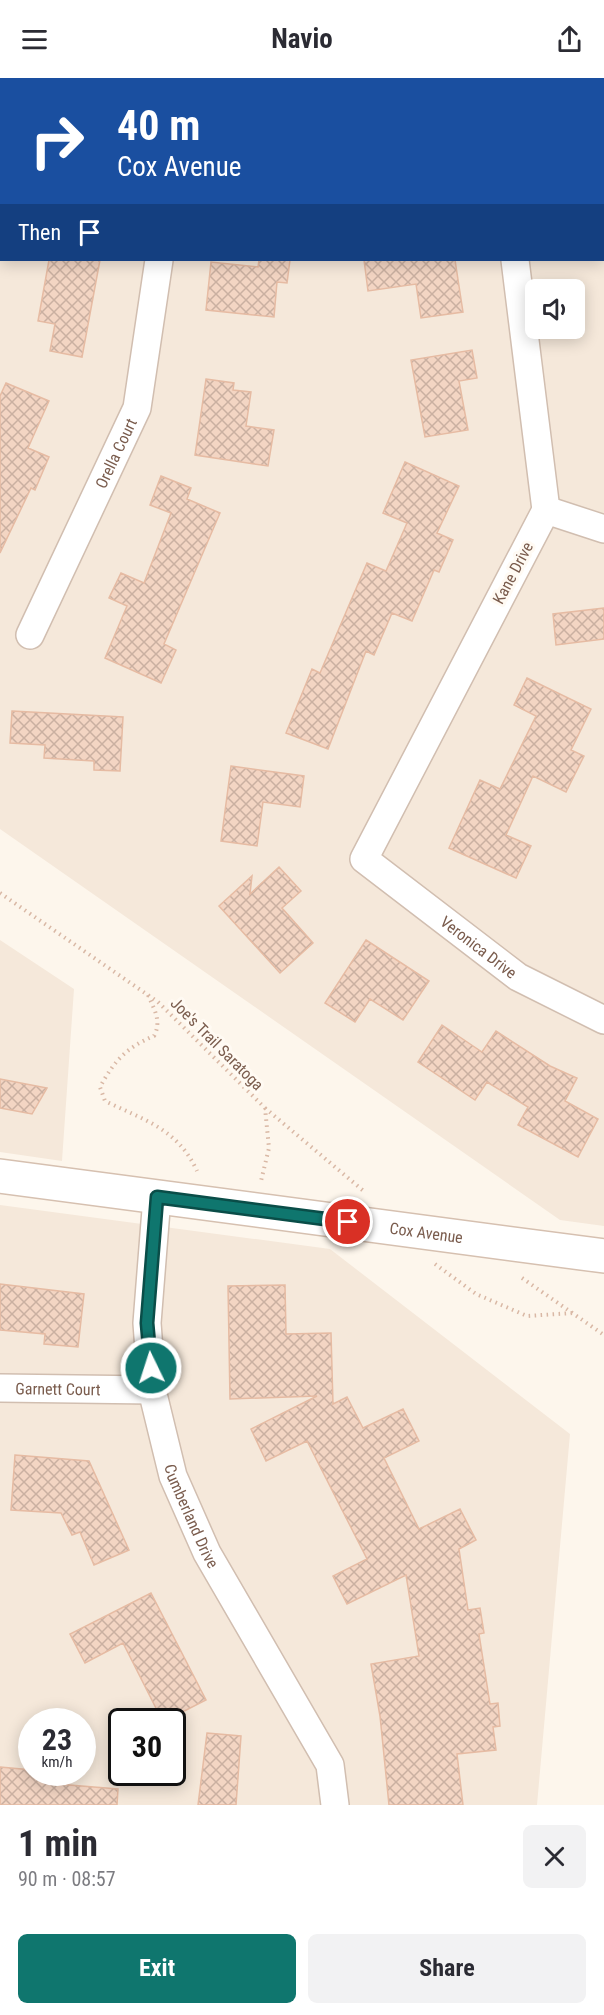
<!DOCTYPE html>
<html lang="en">
<head>
<meta charset="utf-8">
<style>
  :root { --surface:#fff; --page:#f2f2f3; --text:#2b2b33; --muted:#7c7c81; --accent:#0f766e }
  body { margin:0; font-family:"Roboto Condensed",sans-serif; background:var(--page); color:var(--text); height:100vh; display:flex; flex-direction:column; font-size:22px; white-space:nowrap }
  * { box-sizing:border-box; margin:0 }
  p { font-size:20px; color:var(--muted) }
  .icon { flex:none; width:33px; height:33px; fill:none; stroke:currentColor; stroke-width:2; stroke-linecap:round; stroke-linejoin:round }
  .map { position:relative; height:1727px; overflow:hidden }
  .panel { display:flex; flex-direction:column; background:var(--surface); flex:1 }
  .panel>* { flex:none }
  .guide { position:absolute; left:0px; top:0px; width:604px; height:183px; box-shadow:0 3px 15px #0003; background:#1a4fa0; color:#fff; overflow:hidden }
  .controls { position:absolute; left:525px; top:201px; display:grid; gap:12px }
  .controls a { display:grid; place-items:center; width:60px; height:60px; border-radius:9px; background:var(--surface); box-shadow:0 3px 15px #0003; font-size:30px }
  .speed { position:absolute; left:18px; top:1630px; display:flex; gap:12px; font-size:30px; font-weight:700; text-align:center }
  .speed>* { display:grid; place-content:center; width:78px; height:78px; border-radius:50%; background:var(--surface); box-shadow:0 3px 15px #0003; line-height:1 }
  .speed small { font-size:15px; font-weight:400 }
  .speed .limit { border:3px solid #111; border-radius:9px; background:#fff; color:#111 }
  .pin { position:absolute; display:grid; place-items:center; width:51px; height:51px; color:#fff; margin:-26px; border:3px solid #fff; border-radius:50%; box-shadow:0 2px 6px #0007 }
  .me { position:absolute; width:66px; margin:-33px; rotate:356deg; stroke-linejoin:round; filter:drop-shadow(0 0 4px #0008) }
  .turn { display:flex; align-items:center; gap:21px; height:126px; padding:0 18px; font-size:27px }
  .turn .icon { width:78px; height:78px; stroke-width:2.5 }
  .turn b { display:block; font-size:42px; line-height:51px }
  .then { display:flex; align-items:center; height:57px; padding:0 18px; background:#0003; gap:12px; font-size:22px }
  .round { display:grid; place-items:center; flex:none; width:63px; height:63px; border-radius:9px; background:var(--page) }
  .overview { display:flex; align-items:center; justify-content:space-between; height:102px; padding:0 18px }
  h1 { font-size:36px; font-weight:700; line-height:45px }
  .cta { display:flex; gap:12px; margin-top:auto; padding:12px 18px }
  .cta a { flex:1; height:69px; border-radius:9px; background:var(--accent); color:#fff; font-size:24px; font-weight:700; line-height:69px; text-align:center }
  .cta a+a { background:var(--page); color:var(--text) }
  header { display:flex; justify-content:space-between; align-items:center; height:78px; padding:0 18px; background:var(--surface); font-size:27px; font-weight:700 }
  .map>svg:first-child { display:block }
</style>
</head>
<body>
<header><svg class="icon" aria-label="menu" viewBox="0 0 24 24"><path d="M4 6h16M4 12h16M4 18h16"/></svg>Navio<svg class="icon" aria-label="share" viewBox="0 0 24 24"><path d="M12 15V3M7 8l5-5 5 5M5 13v7h14v-7"/></svg></header>
<div class="map">
<svg width="604" height="1727" viewBox="0 0 604 1727">
  <defs>
    <pattern id="building-cross-hatch" width="8" height="8" patternUnits="userSpaceOnUse" patternTransform="scale(1.5)"><rect width="8" height="8" fill="#f3d5c3"/><path d="M0 0l8 8M0 8l8-8" fill="none" stroke="#cab0a1"/></pattern>
  </defs>
  <rect width="100%" height="100%" fill="#fdf6ec"/>
  <!-- residential -->
  <path fill="#f5e8da" fill-rule="evenodd" d="M0 0H604V1148L560 1142 0 751ZM2 2H603V182H2ZM536 212H574V250H536Z
    M0 862 74 911 62 1083 0 1074Z
    M0 1127 330 1171 570 1356 537 1727H0ZM32 1644H82V1695H32ZM122 1644H172V1695H122Z"/>
  <!-- building -->
  <path fill="url(#building-cross-hatch)" stroke="#e6bba3" stroke-width="1.5" d="M49 182H100L82 279 50 273 55 246 38 243Z
    M259 182H290L287 205 277 204 274 239 206 232 211 184 258 189Z
    M364 182H455L463 234 421 240 416 206 368 213Z
    M472 272 477 300 459 303 468 352 425 359 411 282Z
    M206 301 234 305 233 312 251 314 246 348 274 352 268 388 195 377Z
    M6 305 49 323 28 370 49 379 35 412 31 410 0 475V318Z
    M405 384 459 408 437 455 453 462 439 494 434 492 412 543 392 535 374 577 366 573 328 671 286 655 312 591 320 595 367 485 386 493 407 445 383 435Z
    M161 398 191 410 187 421 220 435 164 566 176 572 161 605 105 580 127 528 109 520 121 495 144 505 171 435 150 427Z
    M604 530V561L556 567 553 536Z
    M527 600 591 631 571 672 584 678 566 714 533 698 506 757 531 768 516 800 449 770 480 702 500 711 536 638 514 627Z
    M12 633 123 639 120 693 94 692V683L44 680 45 667 10 665Z
    M231 688 304 698 300 729 263 724 257 768 221 763Z
    M279 789 301 813 282 830 313 865 280 895 219 828 252 798 250 816Z
    M366 862 429 903 403 942 370 921 355 944 325 925Z
    M442 947 482 974 496 953 550 988 577 1000 565 1023 598 1041 578 1079 518 1047 528 1029 487 1004 475 1022 418 984Z
    M0 1001 47 1010 32 1036 0 1030Z
    M0 1206 84 1216 78 1269 44 1266 45 1256 0 1252Z
    M285 1207 286 1256 331 1255 333 1326 347 1319 363 1350 403 1331 419 1363 384 1380 419 1451 460 1431 476 1462 459 1471 468 1532 480 1530 484 1555 479 1556 490 1626 498 1625 500 1648 493 1649 496 1672 457 1676 463 1727H389L380 1638 371 1586 419 1578 406 1497 347 1526 333 1498 367 1481 307 1363 266 1383 251 1351 317 1318 230 1321 228 1208Z
    M15 1377 89 1383 129 1472 94 1487 80 1454 72 1457 61 1435 11 1432Z
    M151 1515 206 1622 163 1644 123 1565 85 1585 70 1556Z
    M207 1655 241 1658 236 1727H198Z
    M0 1689 32 1692V1695H58L57 1706 118 1711 117 1727H0Z"/>
  <g fill="none" stroke-linecap="round" stroke-linejoin="round">
    <!-- minor casing -->
    <g stroke="#d1beb0" stroke-width="30">
      <g id="minor">
        <path d="M603 64H604"/>
        <path d="M0 75 2 76"/>
        <path id="s1" d="M515 182 546 432 364 781 518 899 604 942"/>
        <path d="M546 432 604 451"/>
        <path id="s2" d="M30 557 137 330 159 182"/>
        <path id="s3" d="M157 1119 147 1245 152 1312 173 1398 207 1475 330 1687 335 1727"/>
        <path id="s4" d="M0 1310 152 1312"/>
      </g>
    </g>
    <!-- secondary casing -->
    <g stroke="#d6c0b0" stroke-width="36">
      <g id="secondary">
        <path id="s5" d="M0 1098 604 1178"/>
      </g>
    </g>
    <!-- path -->
    <path stroke="#d9b8a5" stroke-width="4" stroke-dasharray="1.5 4.5" stroke-linecap="butt" d="M0 815 158 924 265 1030 269 1070 261 1103
      M148 917C154 931 162 943 154 958 127 969 114 983 100 1009L105 1023C144 1042 178 1051 197 1093
      M265 1030 366 1115
      M435 1186 476 1216 527 1238 573 1235
      M522 1200 604 1257"/>
    <!-- minor -->
    <use href="#minor" stroke="#fff" stroke-width="27"/>
    <!-- secondary -->
    <use href="#secondary" stroke="#fff" stroke-width="33"/>
  </g>
  <g fill="none" stroke-linecap="round" stroke-linejoin="round">
    <!-- route casing -->
    <g stroke="#0a4d48" stroke-width="15">
      <path id="route" d="M151 1290 147 1245 157 1119 348 1144"/>
    </g>
    <!-- route -->
    <use href="#route" stroke="#0f766e" stroke-width="10"/>
  </g>
  <g text-anchor="middle" dominant-baseline="central" stroke-width="6" stroke-linejoin="round" paint-order="stroke">
    <!-- street labels -->
    <g font-size="16" fill="#7a5c4d" stroke="#fffaf3">
      <text stroke="none"><textPath href="#s2" startOffset="201">Orella Court</textPath></text>
      <text transform="translate(513 495) rotate(-62)">Kane Drive</text>
      <text stroke="none"><textPath href="#s1" startOffset="790">Veronica Drive</textPath></text>
      <text transform="translate(217 966) rotate(45)">Joe's Trail Saratoga</text>
      <text stroke="none"><textPath href="#s5" startOffset="430">Cox Avenue</textPath></text>
      <text stroke="none"><textPath href="#s4" startOffset="58">Garnett Court</textPath></text>
      <text stroke="none"><textPath href="#s3" startOffset="326">Cumberland Drive</textPath></text>
    </g>
  </g>
</svg>
<div class="controls">
<a><svg class="icon" aria-label="sound" viewBox="0 0 24 24"><path d="M4 9h4l5-4v14l-5-4H4zM17 9q2 3 0 6"/></svg></a>
</div>
<div class="speed"><div>23<small>km/h</small></div><div class="limit">30</div></div>
<div class="pin" style="left:348px;top:1144px;background:#d93025"><svg class="icon" aria-label="arrive" viewBox="0 0 24 24"><path d="M6 21V4h12l-3 4 3 4H6"/></svg></div>
<svg class="me" style="left:151px;top:1290px" viewBox="-20 -20 40 40"><circle r="17" fill="#0f766e" stroke="#fff" stroke-width="3"/><path d="M0-11L8 9 0 5-8 9z" fill="#fff"/></svg>
<div class="guide">
<div class="turn"><svg class="icon" aria-label="right" viewBox="0 0 24 24"><path d="M7 20v-9h11M14 6l5 5-5 5"/></svg><div><b>40 m</b>Cox Avenue</div></div>
<div class="then">Then<svg class="icon" aria-label="arrive" viewBox="0 0 24 24"><path d="M6 21V4h12l-3 4 3 4H6"/></svg></div>
</div>
</div>
<section class="panel">
<div class="overview"><div><h1>1 min</h1><p>90 m · 08:57</p></div><a class="round"><svg class="icon" aria-label="close" viewBox="0 0 24 24"><path d="M6 6l12 12M18 6L6 18"/></svg></a></div>
<div class="cta"><a>Exit</a><a>Share</a></div>
</section>
</body>
</html>
